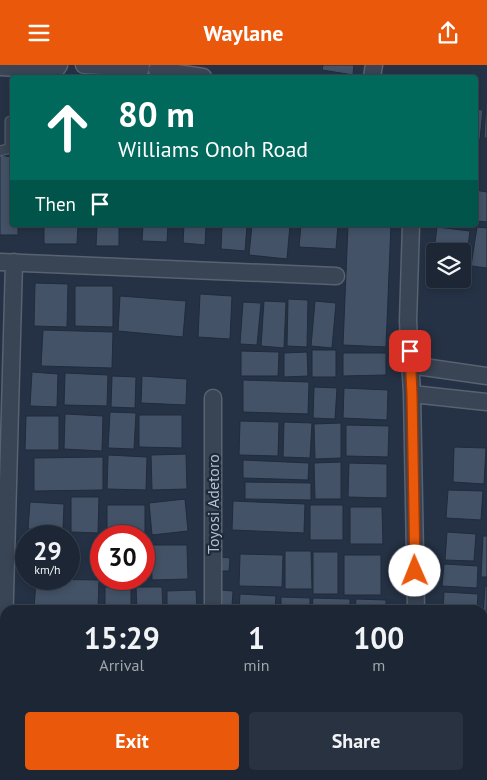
<!DOCTYPE html>
<html lang="en">
<head>
<meta charset="utf-8">
<style>
  :root { --surface:#1c2634; --page:#293240; --text:#f1f3f6; --muted:#a0a5ac; --line:#3a434f; --accent:#ea580c }
  body { margin:0; font-family:"PT Sans",sans-serif; background:var(--page); color:var(--text); height:100vh; display:flex; flex-direction:column; font-size:19px; white-space:nowrap }
  * { box-sizing:border-box; margin:0 }
  p { font-size:16px; color:var(--muted) }
  .icon { flex:none; width:28px; height:28px; fill:none; stroke:currentColor; stroke-width:2; stroke-linecap:round; stroke-linejoin:round }
  .map { position:relative; flex:1; overflow:hidden }
  .panel { position:absolute; left:0px; top:540px; width:488px; height:175px; display:flex; flex-direction:column; background:var(--surface); border-radius:15px 15px 0 0; box-shadow:0 2px 8px #0003,0 0 0 1px var(--line) }
  .panel>* { flex:none }
  .hud { position:absolute; left:10px; top:10px; width:468px; height:152px; border-radius:5px; box-shadow:0 2px 8px #0003,0 0 0 1px var(--line); background:#00695c; color:#fff; overflow:hidden }
  .tools { position:absolute; left:426px; top:178px; display:grid; gap:10px }
  .tools a { display:grid; place-items:center; width:45px; height:45px; border-radius:5px; background:var(--surface); box-shadow:0 2px 8px #0003,0 0 0 1px var(--line); font-size:25px }
  .speed { position:absolute; left:15px; top:460px; display:flex; gap:10px; font-size:25px; font-weight:700; text-align:center }
  .speed>* { display:grid; place-content:center; width:65px; height:65px; border-radius:50%; background:var(--surface); box-shadow:0 2px 8px #0003,0 0 0 1px var(--line); line-height:1 }
  .speed small { font-size:12px; font-weight:400 }
  .speed .limit { border:8px solid #d22; background:#fff; color:#111 }
  .pin { position:absolute; display:grid; place-items:center; width:42px; height:42px; color:#fff; margin:-21px; border-radius:10px; box-shadow:0 2px 8px #0006 }
  .me { position:absolute; width:55px; margin:-28px; rotate:359deg; stroke-linejoin:round; filter:drop-shadow(0 0 4px #0008) }
  .turn { display:flex; align-items:center; gap:18px; height:105px; padding:0 25px; font-size:22px }
  .turn .icon { width:65px; height:65px; stroke-width:2.5 }
  .turn b { display:block; font-size:35px; line-height:42px }
  .then { display:flex; align-items:center; height:48px; padding:0 25px; background:#0003; gap:10px; font-size:19px }
  .eta { display:flex; justify-content:space-evenly; align-items:center; height:85px; text-align:center }
  .eta b { font-size:30px; font-weight:800; line-height:35px }
  .button { display:flex; gap:10px; margin-top:auto; padding:10px 25px }
  .button a { flex:1; height:58px; border-radius:5px; background:var(--accent); color:#fff; font-size:20px; font-weight:800; line-height:58px; text-align:center }
  .button a+a { background:var(--page); color:var(--text) }
  header { display:flex; justify-content:space-between; align-items:center; height:65px; padding:0 25px; background:var(--accent); color:#fff; font-size:22px; font-weight:800 }
  .map>svg:first-child { display:block }
</style>
</head>
<body>
<header><svg class="icon" aria-label="menu" viewBox="0 0 24 24"><path d="M4 6h16M4 12h16M4 18h16"/></svg>Waylane<svg class="icon" aria-label="share" viewBox="0 0 24 24"><path d="M12 15V3M7 8l5-5 5 5M5 13v7h14v-7"/></svg></header>
<div class="map">
<svg width="487" height="715" viewBox="0 0 487 715">
  <rect width="100%" height="100%" fill="#253245"/>
  <!-- building -->
  <path fill="#435267" stroke="#202b3b" d="M323 0H354L353 10 322 5Z
    M486 38H487V73H484Z
    M475 44 483 45 480 75 475 74Z
    M0 90 12 92V160H18V170H0Z
    M475 125 487 127V157L475 156Z
    M44 160H78L77 179H44Z
    M97 160H119V181H96Z
    M143 160H168L167 177 142 176Z
    M184 160H206L205 180 183 178Z
    M222 160H247L245 186 221 184Z
    M252 160H290L287 194 249 190Z
    M301 160H338L336 184 299 182Z
    M348 160H391L386 282 343 280Z
    M437 162 470 166 466 197 462 196V186H435V193H433Z
    M477 162 487 163V203L471 201Z
    M35 218 68 219 67 262 34 261Z
    M75 221H113V262L75 261Z
    M200 229 232 231 230 274 198 272Z
    M120 231 186 236 183 272 118 266Z
    M288 234 308 235 307 282 287 281Z
    M264 236 286 237 284 283 261 281Z
    M315 236 336 238 332 283 311 281Z
    M243 237 261 238 257 280 240 279Z
    M43 265 113 267 112 303 41 301Z
    M312 285H336V312H312Z
    M241 286 279 287 278 311H241Z
    M307 287 308 311 284 312V288Z
    M343 288H386V310L343 311Z
    M32 307 58 309 57 342 30 341Z
    M65 308 108 310 107 341 64 340Z
    M112 311 136 312 135 343 111 342Z
    M142 311 187 314 186 340 141 338Z
    M243 315 309 317 308 349 243 347Z
    M314 322 337 323 335 354 313 353Z
    M344 323 388 325 387 355 343 353Z
    M110 347 136 348 134 384 108 383Z
    M65 349 103 351 102 386 64 384Z
    M139 350H182V383L139 382Z
    M26 351H59V385H25Z
    M240 356 279 357 278 391 239 390Z
    M284 357 312 358 310 393 283 392Z
    M341 358V393L315 394 314 359Z
    M346 360 389 361 388 392 346 391Z
    M454 382 486 383 484 419 453 417Z
    M186 389 187 424 152 425 151 390Z
    M108 390 147 392 146 425 107 424Z
    M103 392V425L34 426V393Z
    M243 395 309 398 308 415 243 413Z
    M341 397V434H315L314 398Z
    M349 398 387 399V433L348 432Z
    M245 417 311 418V435L245 434Z
    M448 425 483 426 481 455 446 453Z
    M71 432H99L98 468 71 467Z
    M185 434 188 466 152 470 149 438Z
    M233 436 305 439 304 468 232 465Z
    M30 437 64 439 63 466 28 464Z
    M107 440H145V474L144 471H107Z
    M310 440H343V475H310Z
    M350 442H382L383 479H350Z
    M447 467 476 469 474 496 445 495Z
    M483 471H487V512H481Z
    M151 480H187L188 514 152 515Z
    M285 486H311L312 524H285Z
    M313 487H338V529H313Z
    M240 489 283 490 282 522 239 521Z
    M344 490H381V530H344Z
    M222 492 230 493 229 506H221Z
    M144 495 145 514 106 517V514H144Z
    M444 499 478 501 477 523 442 521Z
    M36 514 99 515 98 545H34Z
    M485 521H487V552L483 551Z
    M105 522H131V545H105Z
    M136 522H162L163 545H137Z
    M196 525 197 545H167V526Z
    M221 525 233 526 232 542 220 541Z
    M444 527 478 529 477 545H443Z
    M240 529 276 531 275 545H239Z
    M281 532 310 533V545H281Z
    M313 533 350 534V545H312Z
    M356 534 386 535V545H355Z
    M482 576H487V607L482 606Z
    M482 628H486L484 658H482Z
    M76 710H101V715H76Z
    M107 710H124V713L107 714Z
    M155 710H192V715H154Z
    M230 710H293V715H230Z
    M439 710H482L481 715H439Z"/>
  <g fill="none" stroke-linecap="round" stroke-linejoin="round">
    <!-- service casing -->
    <g stroke="#586271" stroke-width="11">
      <path id="service" d="M0 86 7 84 10 82V56"/>
    </g>
    <!-- minor casing -->
    <g stroke="#586271" stroke-width="19">
      <path id="minor" d="M84 0 141 3
        M0 2 52 5 57 3 59 0
        M157 5 203 12
        M372 12 374 0
        M411 160 408 256 412 329 416 545
        M0 197 336 211
        M410 300 487 311
        M412 329 487 337
        M213 545V333
        M482 566H487
        M482 612H487
        M416 710V715
        M0 715 14 197
        M211 715V710"/>
    </g>
    <!-- service -->
    <use href="#service" stroke="#394454" stroke-width="9"/>
    <!-- minor -->
    <use href="#minor" stroke="#394454" stroke-width="16"/>
  </g>
  <g fill="none" stroke-linecap="round" stroke-linejoin="round">
    <!-- route casing -->
    <g stroke="#983908" stroke-width="12">
      <path id="route" d="M410 286 412 330 415 506"/>
    </g>
    <!-- route -->
    <use href="#route" stroke="#ea580c" stroke-width="9"/>
  </g>
  <g text-anchor="middle" dominant-baseline="central" stroke-width="4.5" stroke-linejoin="round" paint-order="stroke">
    <!-- street labels -->
    <g font-size="16" fill="#b7bfcd" stroke="#1e2939">
      <text transform="translate(213 439) rotate(-90)">Toyosi Adetoro</text>
    </g>
  </g>
</svg>
<div class="tools">
<a><svg class="icon" aria-label="layers" viewBox="0 0 24 24"><path d="M12 4l9 5-9 5-9-5zM3 14l9 5 9-5"/></svg></a>
</div>
<div class="speed"><div>29<small>km/h</small></div><div class="limit">30</div></div>
<div class="pin" style="left:410px;top:286px;background:#d93025"><svg class="icon" aria-label="arrive" viewBox="0 0 24 24"><path d="M6 21V4h12l-3 4 3 4H6"/></svg></div>
<svg class="me" style="left:415px;top:506px" viewBox="-20 -20 40 40"><circle r="19" fill="#fff"/><path d="M0-13L10 11 0 6-10 11z" fill="#ea580c"/></svg>
<div class="hud">
<div class="turn"><svg class="icon" aria-label="ahead" viewBox="0 0 24 24"><path d="M12 20V5M6 11l6-6 6 6"/></svg><div><b>80 m</b>Williams Onoh Road</div></div>
<div class="then">Then<svg class="icon" aria-label="arrive" viewBox="0 0 24 24"><path d="M6 21V4h12l-3 4 3 4H6"/></svg></div>
</div>
<section class="panel">
<div class="eta">
<div><b>15:29</b><p>Arrival</p></div>
<div><b>1</b><p>min</p></div>
<div><b>100</b><p>m</p></div>
</div>
<div class="button"><a>Exit</a><a>Share</a></div>
</section>
</div>
</body>
</html>
